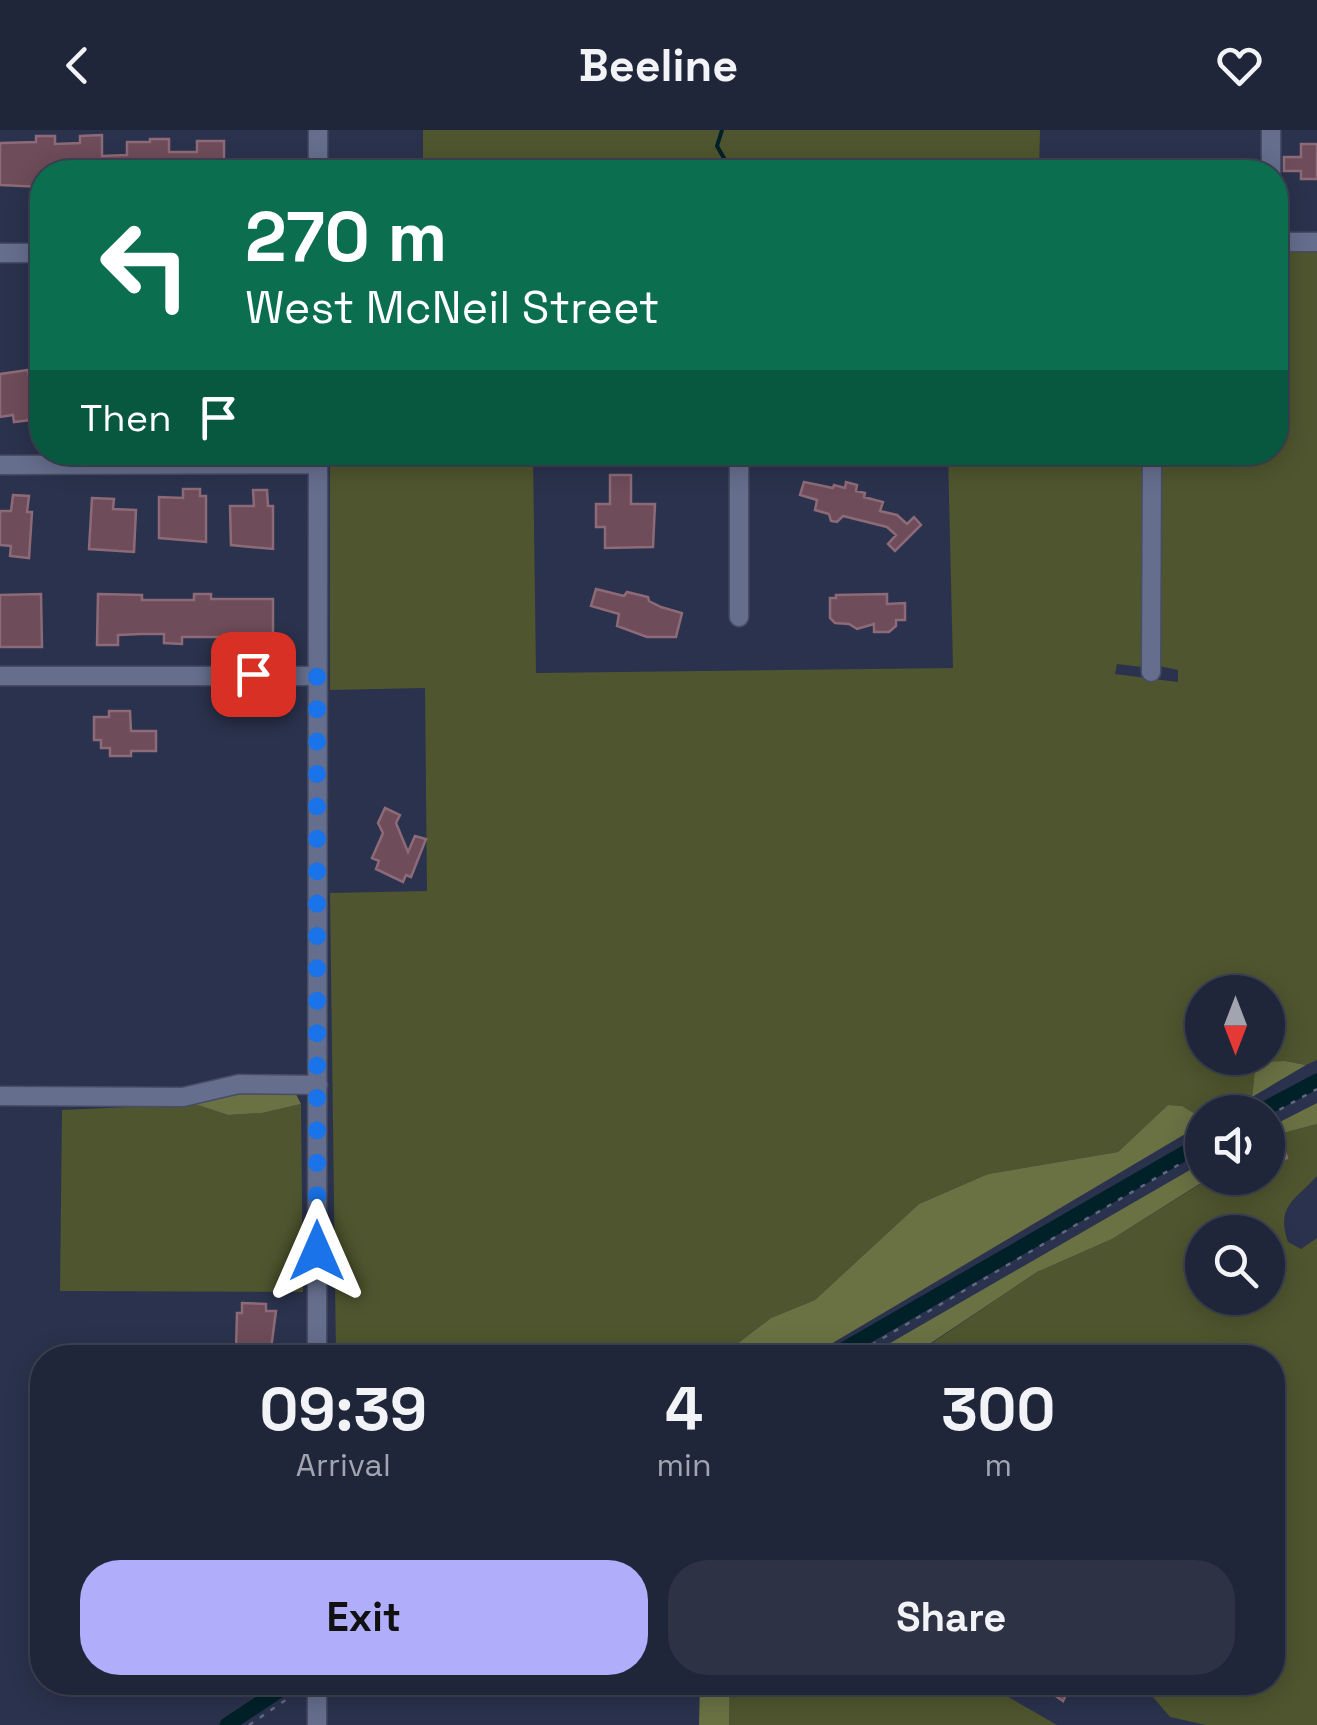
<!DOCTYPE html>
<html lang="en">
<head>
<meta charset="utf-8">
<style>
  :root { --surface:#20263a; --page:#2d3245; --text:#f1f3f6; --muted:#a2a5af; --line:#3d4354; --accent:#b0aefa }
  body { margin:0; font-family:"Space Grotesk",sans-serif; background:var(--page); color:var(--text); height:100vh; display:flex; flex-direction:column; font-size:38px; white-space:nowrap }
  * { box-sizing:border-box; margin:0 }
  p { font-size:32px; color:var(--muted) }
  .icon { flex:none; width:55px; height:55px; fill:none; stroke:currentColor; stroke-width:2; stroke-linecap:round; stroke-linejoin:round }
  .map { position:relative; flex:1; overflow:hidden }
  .drawer { position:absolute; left:30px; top:1215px; width:1255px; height:350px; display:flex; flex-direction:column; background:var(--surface); border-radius:40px; box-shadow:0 5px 25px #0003,0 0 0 2px var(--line) }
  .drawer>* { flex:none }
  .banner { position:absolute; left:30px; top:30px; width:1258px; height:305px; border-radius:40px; box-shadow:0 5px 25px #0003,0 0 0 2px var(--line); background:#0b6e4f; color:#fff; overflow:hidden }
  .needle { width:65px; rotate:180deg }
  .fabs { position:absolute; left:1185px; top:845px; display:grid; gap:20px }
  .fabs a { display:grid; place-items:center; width:100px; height:100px; border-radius:50%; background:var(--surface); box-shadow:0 5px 25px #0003,0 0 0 2px var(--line); font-size:50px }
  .pin { position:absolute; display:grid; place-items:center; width:85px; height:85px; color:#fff; margin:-42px; border-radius:20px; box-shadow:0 5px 15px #0006 }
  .me { position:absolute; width:110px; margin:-55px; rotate:0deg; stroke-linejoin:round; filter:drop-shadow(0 0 8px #0008) }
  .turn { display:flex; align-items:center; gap:35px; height:210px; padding:0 50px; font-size:45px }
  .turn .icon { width:130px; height:130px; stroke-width:2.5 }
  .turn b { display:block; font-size:70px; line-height:85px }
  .then { display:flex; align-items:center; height:95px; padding:0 50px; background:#0003; gap:20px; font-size:38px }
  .eta { display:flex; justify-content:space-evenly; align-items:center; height:170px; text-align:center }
  .eta b { font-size:60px; font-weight:800; line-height:70px }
  .button { display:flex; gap:20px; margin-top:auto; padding:20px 50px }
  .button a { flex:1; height:115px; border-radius:40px; background:var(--accent); color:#111; font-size:40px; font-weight:800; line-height:115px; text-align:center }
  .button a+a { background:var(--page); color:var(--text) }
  header { display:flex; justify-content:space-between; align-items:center; height:130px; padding:0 50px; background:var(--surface); font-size:45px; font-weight:800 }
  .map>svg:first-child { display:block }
</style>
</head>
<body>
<header><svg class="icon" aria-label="back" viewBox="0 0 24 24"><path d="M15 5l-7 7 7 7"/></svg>Beeline<svg class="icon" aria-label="heart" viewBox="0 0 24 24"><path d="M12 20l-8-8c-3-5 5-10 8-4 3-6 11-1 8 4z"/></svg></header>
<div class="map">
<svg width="1317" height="1595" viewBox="0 0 1317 1595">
  <rect width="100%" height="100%" fill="#2b324d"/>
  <!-- green -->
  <path fill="#4f552e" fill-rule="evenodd" d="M423 0H1040L1039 42H423Z
    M1275 121H1317V930L1306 935 1285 931 1255 940 1252 967 1224 982H1202V988L1182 976 1168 975 1118 1022 988 1044 919 1074 815 1170 771 1188 720 1227H336L330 763 427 761 425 558 330 560V323H533L536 543 953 538 948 323H1146L1142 537 1117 534 1115 544 1178 552V540L1159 536V323L1275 322ZM1202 862H1268V928H1202Z
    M195 974 228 985 262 983 301 974 303 1162 60 1161 62 980Z
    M1317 994V1046C1297 1069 1275 1075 1288 1112L1301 1119 1317 1108V1595H1206L1170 1587 1141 1553 1272 1552V1228H910L1037 1142 1112 1109 1210 1048H1268V1007ZM1202 1102H1268V1168H1202Z
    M730 1553 837 1552 917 1563 919 1553H984L1057 1595H729Z"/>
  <!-- forest -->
  <path fill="#6a7244" d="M1285 931 1306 935 1252 967 1255 940 1263 932Z
    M242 962H295L301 974 262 983 228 985 195 974Z
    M1317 973V994L1268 1007V998Z
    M1168 975 1182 976 1202 988V994L809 1227H720L771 1188 815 1170 919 1074 988 1044 1118 1022Z
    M1202 1033V1048H1209L1112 1109 1037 1142 910 1227H866Z
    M700 1553H730L729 1595H699Z"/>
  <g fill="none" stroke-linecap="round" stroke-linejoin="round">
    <!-- stream -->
    <path stroke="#012129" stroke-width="4" d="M722 0 717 16 732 42"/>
    <!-- canal -->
    <path stroke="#012129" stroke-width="15" d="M1259 982 1317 951
      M829 1228 1202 1013
      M227 1595 292 1552"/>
  </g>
  <!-- building -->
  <path fill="#6e4c59" stroke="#8d6a77" stroke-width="2.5" d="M102 5V26L127 25V12H150V9H169V22H197V11H224V42H42V57L0 55V13L36 12V6H55V14L80 13V6Z
    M1301 14H1317V49H1301V41H1284V27H1301Z
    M28 240 35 281 30 282 31 290 14 292 13 285 0 287V244Z
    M610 345H631V374H655L653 417 605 418V397H596V374H610Z
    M804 352 833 358 834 355 845 358 846 352 857 355 856 361 865 363 864 367 883 372 880 381 897 385 907 394 914 387 921 395 895 421 888 414 896 405 887 397 843 386 837 392 831 391 829 384 815 380 817 370 800 365Z
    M183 359H200V366H206V412L159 408V367L183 368Z
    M253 360H267L268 376H273V419L231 415 230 376H254Z
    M13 365 29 366 27 382H32L29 428 10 426 11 416 0 415V381H11Z
    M92 368 114 369 113 379 136 380 134 422 89 419Z
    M596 459 624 466 627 462 648 467 649 471 661 477 682 483 676 507H647L617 496 619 484 591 476Z
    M41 464 42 517H0V465Z
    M98 464 142 465V470H194V464H211V469H273V511H268V519H253V511H230V507H182V514L164 513V504H141L118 505V515H97Z
    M887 464V474L905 473V490H896V496L889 502H874V494L857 499 849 494 835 493 830 488V468H836V465Z
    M109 581H130L131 601H156V621H131V626H110V618H101V610H94V587H109Z
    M385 678 400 685 396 693 408 722 415 706 426 709 411 747 406 745 403 752 376 739 379 731 372 728 383 703 378 693Z
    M1281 1010 1287 1028 1268 1035V1015Z
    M242 1173 266 1174V1181H276L271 1219H236L237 1183H242Z
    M1036 1552H1072L1063 1571Z"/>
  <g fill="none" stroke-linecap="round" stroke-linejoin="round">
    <!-- minor casing -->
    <g stroke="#474d64" stroke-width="21">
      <path id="minor" d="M318 0V42
        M1271 0V42
        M1275 112H1317
        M0 123H42
        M0 335 318 334
        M739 487V322
        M1151 542 1152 322
        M0 546H317
        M0 966 183 967 239 954 318 955
        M317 1228 318 322
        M317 1552V1595"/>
    </g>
    <!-- path -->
    <path stroke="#626880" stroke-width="2.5" stroke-dasharray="5 8" stroke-linecap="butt" d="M1268 986 1317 959
      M849 1228 1202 1021
      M249 1595 302 1559"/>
    <!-- minor -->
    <use href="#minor" stroke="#656e8d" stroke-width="18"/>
  </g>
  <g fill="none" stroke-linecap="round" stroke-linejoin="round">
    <!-- route -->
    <path stroke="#1a73e8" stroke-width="18" stroke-dasharray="0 32.4" d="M253 544 317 546V1121"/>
  </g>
</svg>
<div class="fabs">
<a><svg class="needle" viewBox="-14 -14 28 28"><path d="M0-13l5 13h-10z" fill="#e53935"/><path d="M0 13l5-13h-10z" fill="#a2a5af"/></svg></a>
<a><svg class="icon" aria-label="sound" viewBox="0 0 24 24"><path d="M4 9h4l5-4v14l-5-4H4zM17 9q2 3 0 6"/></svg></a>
<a><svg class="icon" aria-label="search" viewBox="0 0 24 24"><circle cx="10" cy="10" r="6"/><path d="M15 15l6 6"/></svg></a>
</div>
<div class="pin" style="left:253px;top:544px;background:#d93025"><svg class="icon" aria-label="arrive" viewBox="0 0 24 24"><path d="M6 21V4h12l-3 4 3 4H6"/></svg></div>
<svg class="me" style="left:317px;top:1121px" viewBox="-20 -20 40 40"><path d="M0-17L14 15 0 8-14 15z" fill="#1a73e8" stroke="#fff" stroke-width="4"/></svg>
<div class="banner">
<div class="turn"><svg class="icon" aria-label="left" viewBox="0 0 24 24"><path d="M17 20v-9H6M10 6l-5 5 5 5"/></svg><div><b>270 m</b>West McNeil Street</div></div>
<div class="then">Then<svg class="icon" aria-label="arrive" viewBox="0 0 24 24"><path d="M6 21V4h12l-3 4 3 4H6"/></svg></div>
</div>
<section class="drawer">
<div class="eta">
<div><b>09:39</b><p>Arrival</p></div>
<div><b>4</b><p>min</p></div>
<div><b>300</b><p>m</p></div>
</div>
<div class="button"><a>Exit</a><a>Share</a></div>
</section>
</div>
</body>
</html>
